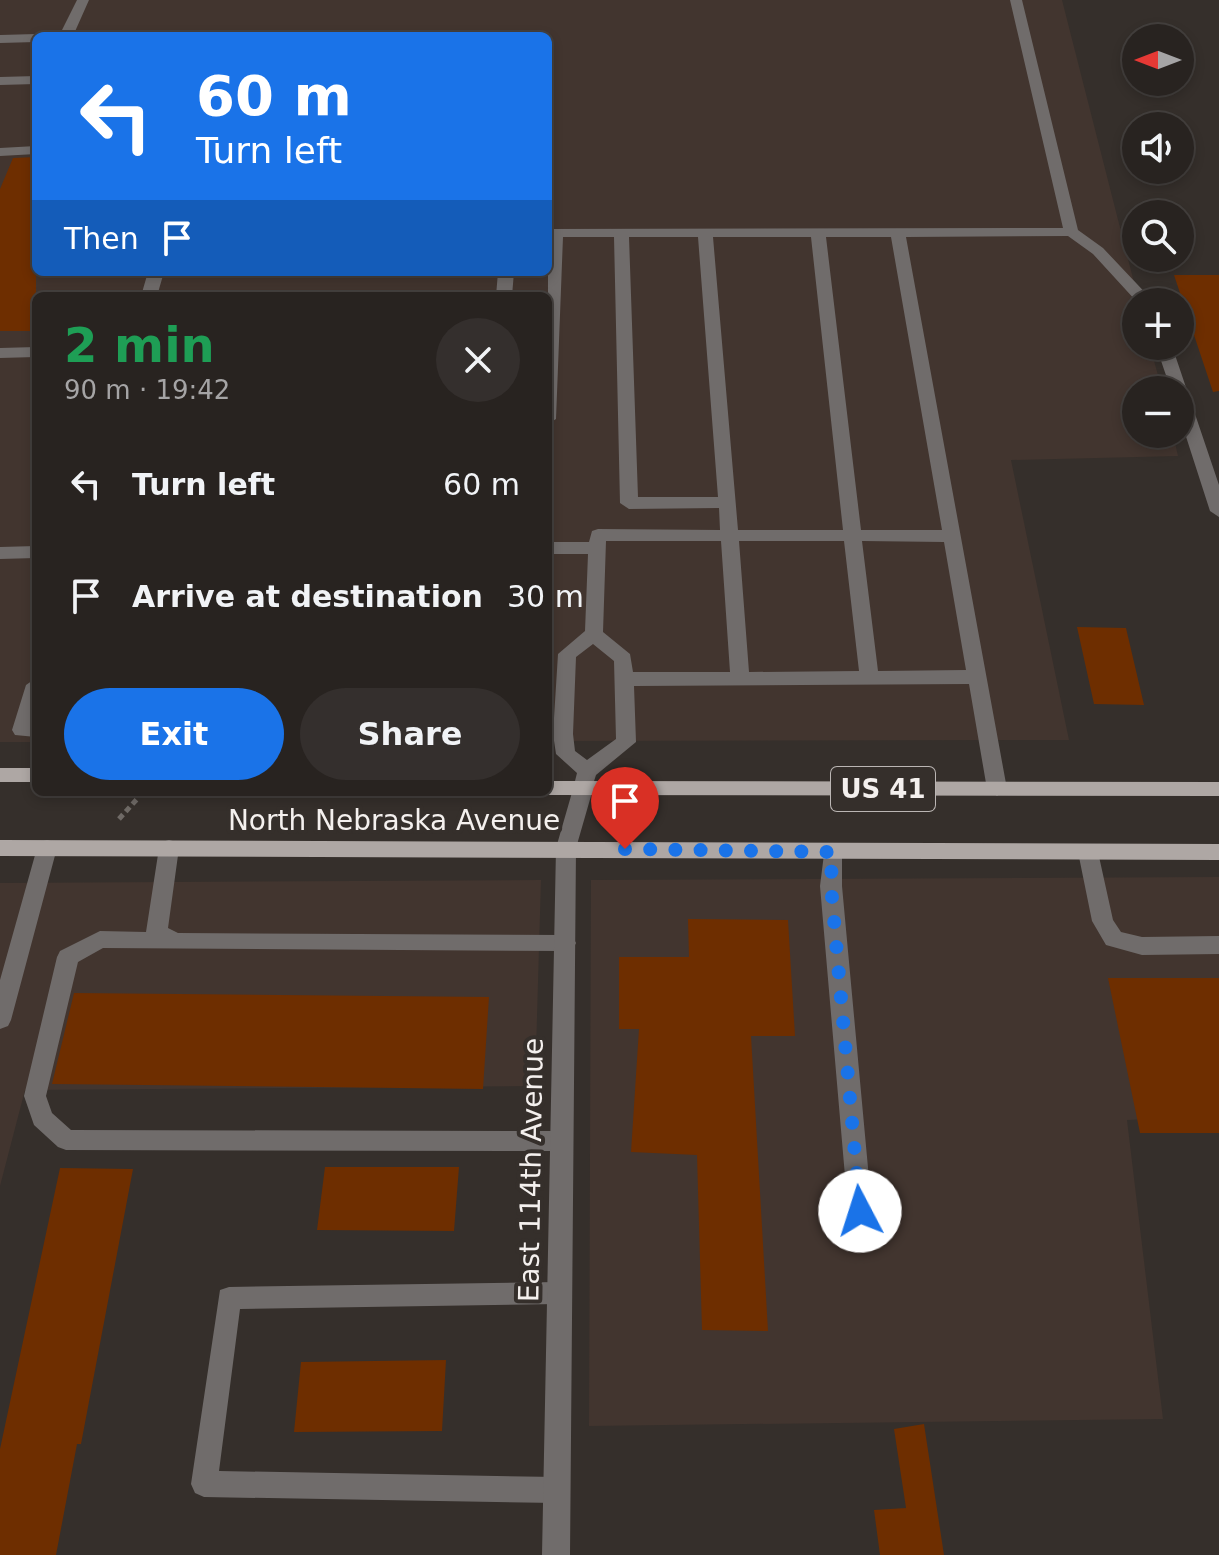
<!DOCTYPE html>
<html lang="en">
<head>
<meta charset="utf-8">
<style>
  :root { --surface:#282320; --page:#342f2d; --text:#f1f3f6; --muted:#a5a4a5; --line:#44403e; --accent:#1a73e8 }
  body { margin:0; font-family:"DejaVu Sans",sans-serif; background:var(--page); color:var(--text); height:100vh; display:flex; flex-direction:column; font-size:30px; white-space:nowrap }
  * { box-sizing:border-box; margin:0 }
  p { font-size:26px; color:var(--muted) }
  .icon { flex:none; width:44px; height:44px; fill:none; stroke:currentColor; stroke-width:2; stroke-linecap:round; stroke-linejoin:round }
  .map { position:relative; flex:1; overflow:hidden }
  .details { position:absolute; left:32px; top:292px; width:520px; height:504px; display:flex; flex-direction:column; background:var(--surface); border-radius:12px; box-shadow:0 4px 12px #0003,0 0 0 2px var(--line) }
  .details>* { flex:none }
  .guide { position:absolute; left:32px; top:32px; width:520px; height:244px; border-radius:12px; box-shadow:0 4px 12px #0003,0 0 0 2px var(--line); background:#1a73e8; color:#fff; overflow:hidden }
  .needle { width:52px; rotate:270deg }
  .fabs { position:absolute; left:1122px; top:24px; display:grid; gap:16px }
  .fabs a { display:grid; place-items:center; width:72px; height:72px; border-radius:50%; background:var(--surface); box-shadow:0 4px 12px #0003,0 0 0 2px var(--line); font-size:40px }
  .pin { position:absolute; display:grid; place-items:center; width:68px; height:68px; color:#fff; margin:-82px -34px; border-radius:50% 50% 50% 0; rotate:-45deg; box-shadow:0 0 8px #0007 }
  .pin .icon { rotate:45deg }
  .me { position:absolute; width:88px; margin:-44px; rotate:355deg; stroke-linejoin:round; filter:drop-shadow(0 0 6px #0008) }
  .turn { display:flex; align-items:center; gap:28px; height:168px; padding:0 32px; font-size:36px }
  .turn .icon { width:104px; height:104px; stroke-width:2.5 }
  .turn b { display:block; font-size:56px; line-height:68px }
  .then { display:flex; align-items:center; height:76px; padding:0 32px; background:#0003; gap:16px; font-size:30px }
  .round { display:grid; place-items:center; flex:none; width:84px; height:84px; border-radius:42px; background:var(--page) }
  .overview { display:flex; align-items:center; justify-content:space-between; height:136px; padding:0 32px }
  h1 { font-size:48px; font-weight:600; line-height:60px; color:#1e9e55 }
  .button { display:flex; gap:16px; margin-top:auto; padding:16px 32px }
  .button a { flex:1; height:92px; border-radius:48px; background:var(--accent); color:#fff; font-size:32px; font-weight:600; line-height:92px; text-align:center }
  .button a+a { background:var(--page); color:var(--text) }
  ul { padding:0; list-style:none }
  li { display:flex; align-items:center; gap:24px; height:112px; padding:0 32px }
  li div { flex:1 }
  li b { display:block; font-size:30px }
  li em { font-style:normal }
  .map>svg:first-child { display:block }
</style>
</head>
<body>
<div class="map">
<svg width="1219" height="1555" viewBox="0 0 1219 1555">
  <rect width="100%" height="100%" fill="#352f2b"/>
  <!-- built -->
  <path fill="#42352f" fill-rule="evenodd" d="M0 0H1062L1139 302H1136V346H1150L1162 390H1136V434H1173L1178 456 1011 460 1069 740 548 741V296H36V742H0ZM36 36H548V272H36Z
    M1219 877V1116L1127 1120 1163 1419 589 1426 591 880Z
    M541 880 535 1086 25 1090 0 1186V883Z"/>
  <!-- building -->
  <path fill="#6e2e00" d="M36 157V331H0V189L13 158Z
    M1174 275H1219V391L1213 392Z
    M1077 627 1126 628 1144 705 1094 704Z
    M688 919 788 920 795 1036H751L768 1331 702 1330 697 1155 631 1152 639 1029H619V957H689Z
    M1108 978H1219V1133H1140Z
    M74 993 489 997 483 1089 52 1084Z
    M325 1167H459L454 1231 317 1230Z
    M60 1168 133 1169 81 1444H77L56 1555H0V1449Z
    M446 1360 442 1431 294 1432 301 1362Z
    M924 1424 944 1555H880L874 1510 906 1508 894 1429Z"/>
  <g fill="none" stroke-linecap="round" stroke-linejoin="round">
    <!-- path -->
    <path stroke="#6f6a66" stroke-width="5" stroke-dasharray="6 4" stroke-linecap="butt" d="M119 819 138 798"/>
    <!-- service -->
    <path fill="#706c6b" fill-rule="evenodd" d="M77 0H89L73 36H59Z
      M1010 0H1022L1078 230 1103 248 1154 302H1137L1093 254 1068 236 906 237 1007 789 997 796 987 789 969 684 634 686 636 742 596 775 590 794H576L573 789 577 773 556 754 553 734 558 654 585 631 588 554H548V542H589L592 531 598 529 720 530 719 508 629 509 620 503 614 237H563L556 419 548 424V229L1063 228ZM629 237H698L718 497H638ZM713 237H811L843 530H738ZM826 237H891L942 530H861ZM606 541H721L730 672H633L630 654 603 632ZM739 541H844L859 671 749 672ZM862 541 944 542 966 670 878 671ZM593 644 614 661 616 739 587 760 575 751 573 734 576 657Z
      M0 35 36 34 41 36H36V42L0 43Z
      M36 76V84L0 85V77Z
      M36 146V154L0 156V148Z
      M148 272H164L157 296H141Z
      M498 272H514L512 296H496Z
      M1156 346H1172L1219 485V517L1210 511 1180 418V390H1171Z
      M36 347V357L0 358V348Z
      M36 546V558L0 559V547Z
      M36 678V737L15 735 12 730 26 685Z
      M47 840 54 842 57 848 11 1020 8 1026 0 1029V980L37 848 40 842Z
      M169 840 176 842 179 848 168 928 178 933 565 935 573 937 576 943 573 949 565 951 103 948 78 962 46 1096 52 1113 71 1130 561 1131 569 1134 573 1141 569 1148 561 1151 66 1150 58 1147 34 1125 24 1096 57 957 60 951 100 931 146 932 159 848 162 842Z
      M832 844 839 846 842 852V886L872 1211 869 1218 860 1222 851 1218 848 1211 820 886 825 846Z
      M1088 844 1095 846 1098 852 1113 920 1121 932 1142 937 1219 936V954L1142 955 1106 945 1092 921 1078 852 1081 846Z
      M559 1282 568 1285 571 1293 568 1301 559 1304 240 1309 219 1471 557 1477 566 1481 570 1490 566 1499 557 1503 204 1497 195 1493 191 1484 220 1290 229 1287Z"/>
    <!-- minor -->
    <path fill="#706c6b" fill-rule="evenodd" d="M583 782 593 789 576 848 570 1555H542L556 848 573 789Z"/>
    <!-- primary -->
    <path fill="#aea7a4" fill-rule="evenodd" d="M0 768H36V782H0Z
      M548 781 1219 782V796L548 795 540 792H548Z
      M0 840 1219 844V860L0 856Z"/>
  </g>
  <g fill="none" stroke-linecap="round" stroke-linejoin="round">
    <!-- route -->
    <path stroke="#1a73e8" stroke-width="14" stroke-dasharray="0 25.2" d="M625 849 832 852 831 886 860 1211"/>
  </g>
  <g text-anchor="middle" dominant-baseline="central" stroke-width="8" stroke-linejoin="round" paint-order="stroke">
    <!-- shield labels -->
    <rect fill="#352f2b" stroke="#bbb6b4" stroke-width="2" x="831" y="767" width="104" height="44" rx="6"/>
    <g font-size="26" font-weight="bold" fill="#f4f0ee">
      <text x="883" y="789">US 41</text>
    </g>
    <!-- street labels -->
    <g font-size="28" fill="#f4f0ee" stroke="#352f2b">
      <text x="394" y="820">North Nebraska Avenue</text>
      <text transform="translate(531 1170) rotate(-89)">East 114th Avenue</text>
    </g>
  </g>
</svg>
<div class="fabs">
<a><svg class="needle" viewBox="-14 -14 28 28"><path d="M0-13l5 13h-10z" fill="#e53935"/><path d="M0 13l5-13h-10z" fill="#a5a4a5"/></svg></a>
<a><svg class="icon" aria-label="sound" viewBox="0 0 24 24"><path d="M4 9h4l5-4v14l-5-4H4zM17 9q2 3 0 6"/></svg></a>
<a><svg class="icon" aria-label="search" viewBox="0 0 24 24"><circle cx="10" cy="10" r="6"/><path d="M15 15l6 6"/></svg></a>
<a>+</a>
<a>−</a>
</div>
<div class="pin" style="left:625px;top:849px;background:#d93025"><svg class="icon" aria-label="arrive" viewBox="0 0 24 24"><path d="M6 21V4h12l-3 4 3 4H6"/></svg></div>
<svg class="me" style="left:860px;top:1211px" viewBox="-20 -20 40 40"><circle r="19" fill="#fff"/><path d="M0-13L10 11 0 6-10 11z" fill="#1a73e8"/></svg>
<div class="guide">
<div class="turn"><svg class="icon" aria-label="left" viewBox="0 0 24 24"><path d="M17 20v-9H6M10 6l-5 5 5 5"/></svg><div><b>60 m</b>Turn left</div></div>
<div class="then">Then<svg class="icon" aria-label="arrive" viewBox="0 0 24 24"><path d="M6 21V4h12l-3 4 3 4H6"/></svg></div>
</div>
<section class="details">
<div class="overview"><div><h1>2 min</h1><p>90 m · 19:42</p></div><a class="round"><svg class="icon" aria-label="close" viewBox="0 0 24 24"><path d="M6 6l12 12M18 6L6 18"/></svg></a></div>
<ul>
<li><svg class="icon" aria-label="left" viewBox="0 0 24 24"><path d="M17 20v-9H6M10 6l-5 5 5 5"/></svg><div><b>Turn left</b></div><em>60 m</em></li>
<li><svg class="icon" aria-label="arrive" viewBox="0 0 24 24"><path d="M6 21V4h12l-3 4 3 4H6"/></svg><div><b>Arrive at destination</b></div><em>30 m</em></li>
</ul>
<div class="button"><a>Exit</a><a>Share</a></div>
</section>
</div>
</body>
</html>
